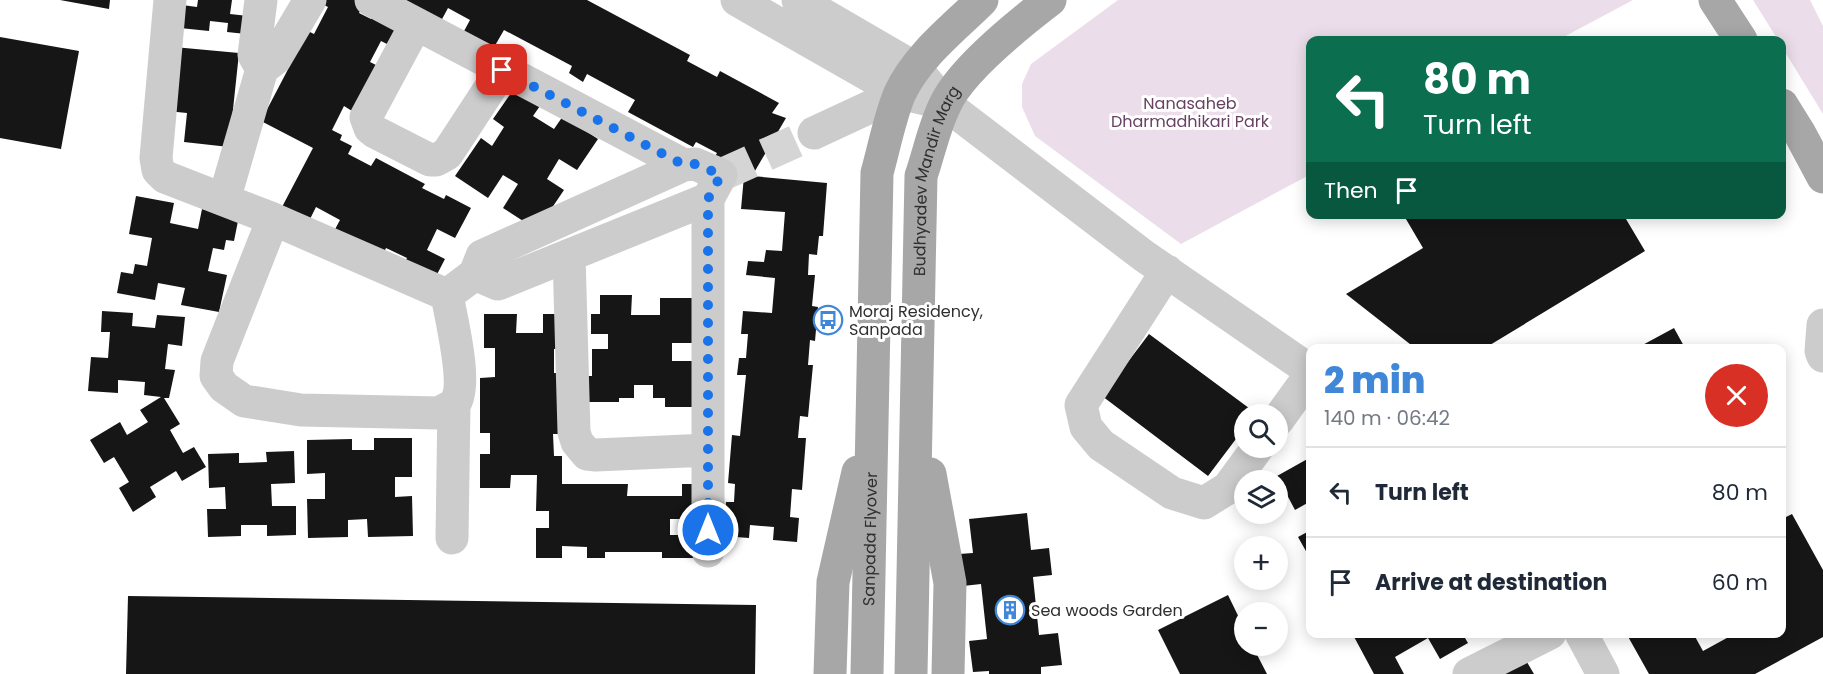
<!DOCTYPE html>
<html lang="en">
<head>
<meta charset="utf-8">
<style>
  :root { --surface:#fff; --page:#f6f6f7; --text:#1f2937; --muted:#747a83; --line:#e0e1e3; --accent:#4088d7 }
  body { margin:0; font-family:Poppins,sans-serif; background:var(--page); color:var(--text); height:100vh; display:flex; flex-direction:column; font-size:22px; white-space:nowrap }
  * { box-sizing:border-box; margin:0 }
  p { font-size:20px; color:var(--muted) }
  .icon { flex:none; width:33px; height:33px; fill:none; stroke:currentColor; stroke-width:2; stroke-linecap:round; stroke-linejoin:round }
  .map { position:relative; flex:1; overflow:hidden }
  .details { position:absolute; left:1306px; top:344px; width:480px; height:294px; display:flex; flex-direction:column; background:var(--surface); border-radius:12px; box-shadow:0 3px 15px #0003 }
  .details>* { flex:none }
  .banner { position:absolute; left:1306px; top:36px; width:480px; height:183px; border-radius:12px; box-shadow:0 3px 15px #0003; background:#0b6e4f; color:#fff; overflow:hidden }
  .fabs { position:absolute; left:1234px; top:404px; display:grid; gap:12px }
  .fabs a { display:grid; place-items:center; width:54px; height:54px; border-radius:50%; background:var(--surface); box-shadow:0 3px 15px #0003; font-size:30px }
  .pin { position:absolute; display:grid; place-items:center; width:51px; height:51px; color:#fff; margin:-26px; border-radius:12px; box-shadow:0 3px 9px #0006 }
  .me { position:absolute; width:66px; margin:-33px; rotate:0deg; stroke-linejoin:round; filter:drop-shadow(0 0 4px #0008) }
  .turn { display:flex; align-items:center; gap:21px; height:126px; padding:0 18px; font-size:27px }
  .turn .icon { width:78px; height:78px; stroke-width:2.5 }
  .turn b { display:block; font-size:42px; line-height:51px }
  .then { display:flex; align-items:center; height:57px; padding:0 18px; background:#0003; gap:12px; font-size:22px }
  .round { display:grid; place-items:center; flex:none; width:63px; height:63px; border-radius:32px; background:var(--page) }
  .overview { display:flex; align-items:center; justify-content:space-between; height:102px; padding:0 18px }
  h1 { font-size:36px; font-weight:800; line-height:45px; color:var(--accent) }
  ul { padding:0; list-style:none }
  li { display:flex; align-items:center; gap:18px; height:90px; padding:0 18px; border-top:2px solid var(--line) }
  li div { flex:1 }
  li b { display:block; font-size:22px }
  li em { font-style:normal }
  .map>svg:first-child { display:block }
</style>
</head>
<body>
<div class="map">
<svg width="1823" height="674" viewBox="0 0 1823 674">
  <rect width="100%" height="100%" fill="#fff"/>
  <!-- green -->
  <path fill="#ebdeea" d="M1118 0H1633L1558 40H1311V174L1181 244 1035 136 1022 107V84L1031 64Z
    M1753 0H1810L1823 26V114L1782 47V40H1778Z"/>
  <!-- building -->
  <path fill="#161616" d="M60 0H110L109 9Z
    M198 0H232L230 14 248 16 246 34 227 32 228 23 210 21 209 31 180 28 182 5 197 7Z
    M324 0H365L366 1 359 13 371 19 377 7 401 20 389 45 381 41 370 62 378 66 352 111 344 106 332 130 342 135 340 140 352 146 348 154 371 166 376 158 425 184 422 188 444 199 446 195 471 208 455 238 437 229 427 250 445 259 432 284 401 269 407 258 386 248 381 258 333 233 340 220 316 207 309 221 282 207 313 148 261 121 308 31 314 34 328 7 322 4Z
    M401 0H587L690 55 687 61 717 77 720 71 779 103 772 113 786 118 752 176 827 183 823 236H819L817 255 809 254 808 275H815L812 306 818 307 815 341 810 340 808 365H813L808 417 800 416 798 438H806L802 490 792 489 790 517 799 518 797 542 773 540 774 527 750 525 749 538 723 536 726 502H734L735 484 728 483 732 435 740 436 746 375H737L739 358H746L748 334H741L743 311 772 313 775 278 746 275 748 261 764 262 766 250 782 251 785 212 741 209 744 176H748L714 158 717 153 696 142 693 147 628 112 635 100 587 74 583 82 569 73 572 66 504 30 493 49 463 33 470 20 448 8 441 21Z
    M0 37 79 51 61 149 0 138Z
    M174 47 239 53 229 147 184 142 187 113 167 111Z
    M516 86 542 103 533 116 554 129 563 116 598 139 577 170 559 159 547 179 564 190 537 230 503 208 518 184 503 175 488 198 455 176 481 138 492 146 504 127 493 119Z
    M136 196 174 203 170 223 198 229 202 209 239 216 234 241 226 240 224 250 213 248 208 271 227 275 219 312 181 305 185 288 158 283 155 300 117 293 121 272 133 274 135 264 147 266 152 238 129 234Z
    M1403 214H1623L1645 251 1485 348H1415L1346 294 1423 248Z
    M600 295H632L631 315H660V298H701V343H672V361H701V407H665V398H653V385H634V398H619V402H584V376H592V349H608V334H591V314H600Z
    M102 311 133 313 132 326 155 328 157 315 185 317 182 346 168 344 165 369 175 370 169 398H164L180 424 170 430 183 453 194 447 206 467 182 481 176 471 150 487 156 497 133 512 119 488 129 482 114 457 104 463 90 440 120 422 127 435 148 422 140 410 161 397 144 395 145 382 118 380V393L88 391 91 357 108 358 110 332H101Z
    M484 314H517L516 333H543V314H566V348L554 349V373H566V434H553L554 456H562V484H628L627 496H682V484H693V519H670V535H693V558H662V552H605V558H587V547L562 546V558H536V528H549V511H536L537 475H511L510 488H480V454H490V433H480V378L495 377V348H484Z
    M1674 328 1685 348H1637Z
    M1149 334 1257 414H1245V427L1208 476 1102 396Z
    M374 438H412V477H395V497L412 496 413 536 368 537 367 519 348 520V537L308 538 307 499H325V473L307 474V440L352 439V450H374Z
    M294 451 295 483 271 484 272 506H296V535L267 536V525H241V536L208 537 207 509H226L225 487 209 488 208 454 239 453V463L267 462 266 452Z
    M1311 457V501L1295 510 1277 476Z
    M1027 513 1031 550 1049 548 1052 575 1033 577 1039 635 1058 633 1062 665 1041 667V674H989V671L973 672 969 641 987 639 981 584 963 586 959 554 973 553 969 519Z
    M1792 514 1823 570V637L1755 674H1649L1626 633H1693L1703 651 1736 633H1782V519Z
    M1311 530V560L1298 537Z
    M1228 595 1245 630V645H1252L1267 674H1180L1158 630Z
    M128 596 756 605 755 674H126Z
    M1352 633H1462L1468 643 1440 659 1428 638 1395 657 1404 674H1374Z
    M1521 652 1534 674H1495Z"/>
  <g fill="none" stroke-linecap="round" stroke-linejoin="round">
    <!-- minor-tunnel -->
    <path stroke="#d5d5d5" stroke-width="33" stroke-dasharray="33 16" stroke-linecap="butt" d="M721 175 814 133"/>
    <!-- minor -->
    <path stroke="#ccc" stroke-width="33" d="M170 0 156 158 158 170 165 177 273 219 447 295
      M261 0 254 55 262 69 275 59 310 0
      M371 0 684 165
      M737 0 900 93 929 100
      M798 0 915 68 945 104 1144 256 1311 371
      M416 24 366 117 370 128 375 132 430 160H436L447 154 502 70
      M814 133 900 93
      M224 200 262 69
      M273 219 217 361 216 376 224 387 244 401 301 410 439 413C443 410 452 407 455 403 468 385 451 318 447 295
      M569 255 574 432 577 442 587 454 596 455 708 450
      M1167 271 1081 405 1086 427 1101 445 1172 493 1204 503 1228 488 1258 447
      M447 295 475 274 482 256 684 165 695 164 721 175 708 199 498 284 475 274
      M1823 325 1821 351 1823 356
      M1278 420 1311 374
      M452 538 454 404
      M708 551V199
      M1581 633 1603 674
      M1469 674 1550 633"/>
    <!-- major -->
    <g stroke="#a7a7a7" stroke-width="33">
      <path d="M1715 0 1741 40"/>
      <path d="M1782 105 1800 134 1823 177"/>
      <path d="M930 474 950 583 948 674"/>
      <path d="M830 674 833 582 858 472"/>
      <path id="s1" d="M867 674 877 173C884 148 890 116 900 93 917 56 954 28 982 0"/>
      <path id="s2" d="M911 674 921 176C929 153 934 127 945 105 960 71 1020 23 1050 0"/>
    </g>
  </g>
  <g fill="none" stroke-linecap="round" stroke-linejoin="round">
    <!-- route -->
    <path stroke="#1a73e8" stroke-width="10" stroke-dasharray="0 18" d="M502 70 684 165 696 164 721 175 708 199V530"/>
  </g>
  <!-- icons -->
  <defs>
    <g id="bus-ring" transform="scale(1.5)"><circle r="9.5" fill="#fff" stroke="#4088d7" stroke-width="1.5"/><path d="M-5-6H5V4H4V6H2V4H-2V6H-4V4H-5ZM-3.5-4V0h7V-4ZM-3.5 1.2v1.5H-2V1.2ZM2 1.2v1.5H3.5V1.2Z" fill="#4088d7"/></g>
    <g id="building-ring" transform="scale(1.5)"><circle r="9.5" fill="#fff" stroke="#4088d7" stroke-width="1.5"/><path d="M-4-6H4V6H1V3H-1V6H-4ZM-2.5-4.3h1.7v1.8h-1.7ZM.8-4.3h1.7v1.8H.8ZM-2.5-1h1.7V.8h-1.7ZM.8-1h1.7V.8H.8Z" fill="#4088d7"/></g>
  </defs>
  <g fill-rule="evenodd">
    <use href="#bus-ring" x="828" y="320"/>
    <use href="#building-ring" x="1010" y="610"/>
  </g>
  <g text-anchor="middle" dominant-baseline="central" stroke-width="6" stroke-linejoin="round" paint-order="stroke">
    <!-- park labels -->
    <g font-size="16" fill="#684062" stroke="#fff">
      <text x="1190" y="103">Nanasaheb<tspan x="1190" dy="18">Dharmadhikari Park</tspan></text>
    </g>
    <!-- street labels -->
    <g font-size="16" fill="#2f2f2f" stroke="#fff">
      <text stroke="none"><textPath href="#s2" startOffset="496">Budhyadev Mandir Marg</textPath></text>
      <text stroke="none"><textPath href="#s1" startOffset="135">Sanpada Flyover</textPath></text>
    </g>
    <!-- poi labels -->
    <g font-size="16" fill="#2f2f2f" stroke="#fff" text-anchor="start">
      <text x="849" y="311">Moraj Residency,<tspan x="849" dy="18">Sanpada</tspan></text>
      <text x="1031" y="610">Sea woods Garden</text>
    </g>
  </g>
</svg>
<div class="fabs">
<a><svg class="icon" aria-label="search" viewBox="0 0 24 24"><circle cx="10" cy="10" r="6"/><path d="M15 15l6 6"/></svg></a>
<a><svg class="icon" aria-label="layers" viewBox="0 0 24 24"><path d="M12 4l9 5-9 5-9-5zM3 14l9 5 9-5"/></svg></a>
<a>+</a>
<a>−</a>
</div>
<div class="pin" style="left:502px;top:70px;background:#d93025"><svg class="icon" aria-label="arrive" viewBox="0 0 24 24"><path d="M6 21V4h12l-3 4 3 4H6"/></svg></div>
<svg class="me" style="left:708px;top:530px" viewBox="-20 -20 40 40"><circle r="17" fill="#1a73e8" stroke="#fff" stroke-width="3"/><path d="M0-11L8 9 0 5-8 9z" fill="#fff"/></svg>
<div class="banner">
<div class="turn"><svg class="icon" aria-label="left" viewBox="0 0 24 24"><path d="M17 20v-9H6M10 6l-5 5 5 5"/></svg><div><b>80 m</b>Turn left</div></div>
<div class="then">Then<svg class="icon" aria-label="arrive" viewBox="0 0 24 24"><path d="M6 21V4h12l-3 4 3 4H6"/></svg></div>
</div>
<section class="details">
<div class="overview"><div><h1>2 min</h1><p>140 m · 06:42</p></div><a class="round" style="background:#d93025;color:#fff"><svg class="icon" aria-label="close" viewBox="0 0 24 24"><path d="M6 6l12 12M18 6L6 18"/></svg></a></div>
<ul>
<li><svg class="icon" aria-label="left" viewBox="0 0 24 24"><path d="M17 20v-9H6M10 6l-5 5 5 5"/></svg><div><b>Turn left</b></div><em>80 m</em></li>
<li><svg class="icon" aria-label="arrive" viewBox="0 0 24 24"><path d="M6 21V4h12l-3 4 3 4H6"/></svg><div><b>Arrive at destination</b></div><em>60 m</em></li>
</ul>
</section>
</div>
</body>
</html>
